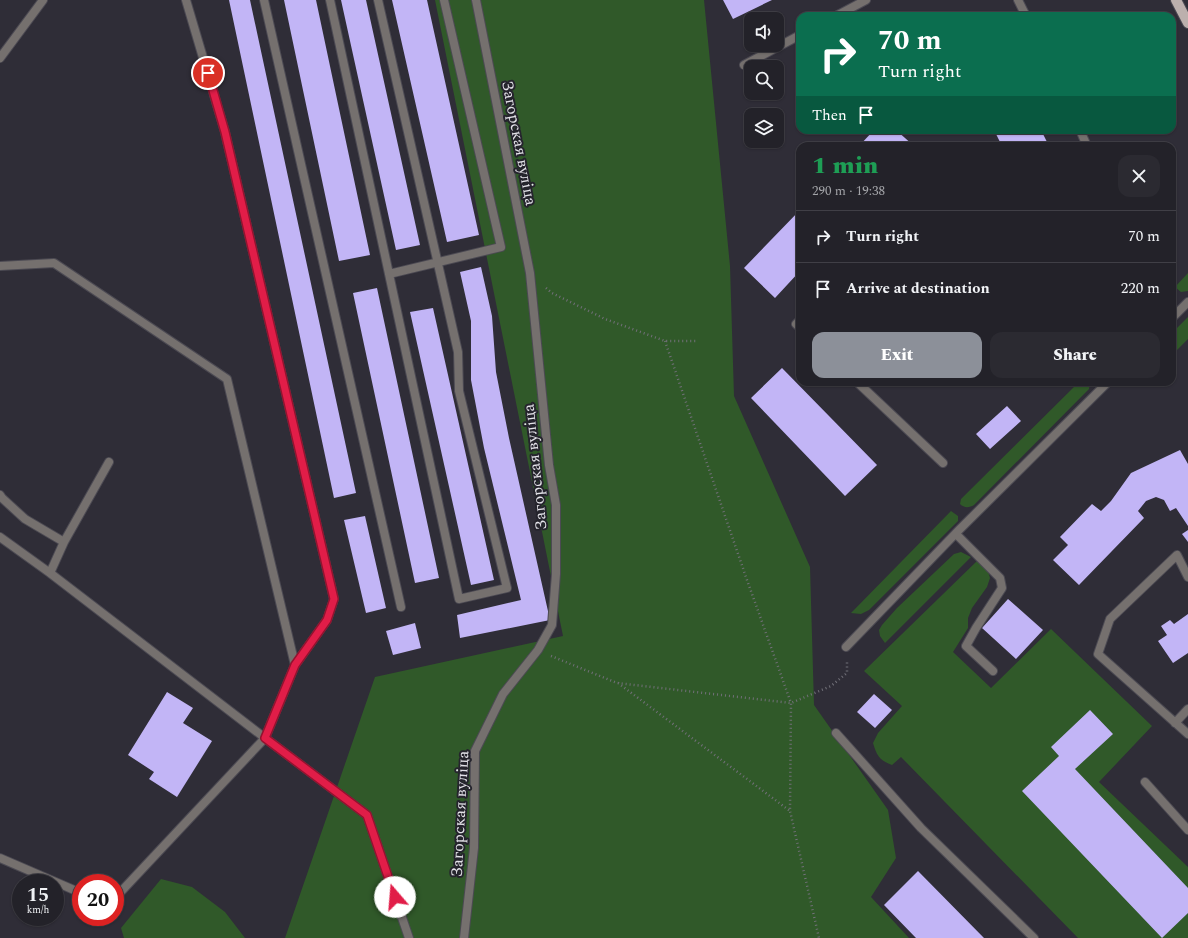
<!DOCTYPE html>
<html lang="en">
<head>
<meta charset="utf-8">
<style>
  :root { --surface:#232229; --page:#2b2a31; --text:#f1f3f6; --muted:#a3a4a8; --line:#403f46; --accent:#8c9099 }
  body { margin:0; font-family:Spectral,serif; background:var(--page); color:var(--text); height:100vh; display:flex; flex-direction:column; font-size:15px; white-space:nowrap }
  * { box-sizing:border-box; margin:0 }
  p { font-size:13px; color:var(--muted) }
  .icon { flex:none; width:22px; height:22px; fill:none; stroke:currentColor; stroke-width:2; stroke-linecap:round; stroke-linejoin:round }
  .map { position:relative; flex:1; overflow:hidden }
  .details { position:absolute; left:796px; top:142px; width:380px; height:244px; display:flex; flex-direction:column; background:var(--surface); border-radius:12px; box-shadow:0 1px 3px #0004,0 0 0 1px var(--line) }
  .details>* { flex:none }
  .guide { position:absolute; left:796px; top:12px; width:380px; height:122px; border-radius:12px; box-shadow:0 1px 3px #0004,0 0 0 1px var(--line); background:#0b6e4f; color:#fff; overflow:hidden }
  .tools { position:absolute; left:744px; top:12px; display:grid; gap:8px }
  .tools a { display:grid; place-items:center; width:40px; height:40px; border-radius:8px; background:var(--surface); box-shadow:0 1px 3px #0004,0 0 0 1px var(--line); font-size:20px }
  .speed { position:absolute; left:12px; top:874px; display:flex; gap:8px; font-size:20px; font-weight:700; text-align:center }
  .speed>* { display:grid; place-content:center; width:52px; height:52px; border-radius:50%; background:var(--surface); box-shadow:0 1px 3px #0004,0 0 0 1px var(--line); line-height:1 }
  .speed small { font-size:10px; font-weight:400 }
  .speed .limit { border:6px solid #d22; background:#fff; color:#111 }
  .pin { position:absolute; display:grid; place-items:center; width:34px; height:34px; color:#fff; margin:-17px; border:2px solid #fff; border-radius:50%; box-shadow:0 1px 4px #0007 }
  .me { position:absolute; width:44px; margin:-22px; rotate:342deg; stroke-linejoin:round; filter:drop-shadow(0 0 3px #0008) }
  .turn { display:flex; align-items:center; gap:14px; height:84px; padding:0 16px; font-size:18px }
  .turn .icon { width:52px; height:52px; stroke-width:2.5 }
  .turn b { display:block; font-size:28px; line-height:34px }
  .then { display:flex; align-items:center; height:38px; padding:0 16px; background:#0003; gap:8px; font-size:15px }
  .round { display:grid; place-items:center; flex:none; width:42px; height:42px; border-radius:12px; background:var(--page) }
  .headline { display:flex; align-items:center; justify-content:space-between; height:68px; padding:0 16px }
  h1 { font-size:24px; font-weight:800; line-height:30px; color:#1e9e55 }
  .action { display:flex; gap:8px; margin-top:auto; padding:8px 16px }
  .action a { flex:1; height:46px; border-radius:12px; background:var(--accent); color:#fff; font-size:16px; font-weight:800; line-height:46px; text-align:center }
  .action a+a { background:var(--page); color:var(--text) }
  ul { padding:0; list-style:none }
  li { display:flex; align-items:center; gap:12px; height:52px; padding:0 16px; border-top:1px solid var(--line) }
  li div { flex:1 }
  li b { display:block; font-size:15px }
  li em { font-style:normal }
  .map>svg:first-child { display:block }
</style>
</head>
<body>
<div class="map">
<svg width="1188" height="938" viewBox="0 0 1188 938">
  <rect width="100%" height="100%" fill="#2f2d37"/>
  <!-- green -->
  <path fill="#305929" d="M435 0H704L730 266 734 396 810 567 814 705 888 810 896 858 871 897 909 938H285L375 677 563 636Z
    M1188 273V291L1181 292 1175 287Z
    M1188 317V339L1172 355V333Z
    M1079 382H1090L1089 389 974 505C969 508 964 508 960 504L961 499Z
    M951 511 958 516V521L869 610 861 614 851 613Z
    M961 552 971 557 885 643 880 636 879 630 882 625 897 608 954 554Z
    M977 561 988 571 990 578 987 587 972 608 968 618V628L953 652 991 688 1051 629 1152 726 1099 782 1188 867V938H1078L901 757 892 765C879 760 877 756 873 743L878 733 902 706 864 671Z
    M161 879 192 887 225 912 245 938H124L121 928Z"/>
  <!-- building -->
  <path fill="#c2b5f6" d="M229 0H250L356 493 334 498Z
    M284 0H316L370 255 339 261Z
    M341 0H366L420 245 396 250Z
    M392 0H427L479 235 447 242Z
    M723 0H772L733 19Z
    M874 130H896L914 146H859Z
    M994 130H1041L1049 146H1002Z
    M800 210V271L775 298 744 268Z
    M481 267 492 316 496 372 509 438 550 620 460 638 457 615 521 600 484 448 471 380V321L460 272Z
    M377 288 439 578 415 583 353 293Z
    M433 308 494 580 471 585 410 312Z
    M782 368 877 465 845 496 751 398Z
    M1007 406 1021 421 990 449 976 434Z
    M1180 450 1188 464V526L1176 508 1170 511 1164 500 1156 497 1146 501 1138 511 1144 518 1079 585 1053 560 1068 545 1060 537 1092 504 1101 511 1111 501 1131 473Z
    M365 516 386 608 366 613 344 520Z
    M1188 530V542L1182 534Z
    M1008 599 1043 630 1016 659 982 628Z
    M1188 614V653L1173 663 1158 641 1167 635 1161 626 1170 620 1174 624Z
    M415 623 421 648 393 655 386 631Z
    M167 692 193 708 183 723 212 741 177 797 149 779 154 772 128 755Z
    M874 694 892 710 875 728 857 712Z
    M1090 710 1113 734 1075 769 1188 888V913L1162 938 1022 791 1059 756 1051 747Z
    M918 871 984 938H916L884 905Z"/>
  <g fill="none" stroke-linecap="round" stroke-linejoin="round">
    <!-- lane casing -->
    <g stroke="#4c4a53" stroke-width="10">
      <path id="lane" d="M186 0 225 132 334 599 327 620 295 665
        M264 0 401 607
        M330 0 459 599 507 588 459 391 458 352 378 0
        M1018 0 1026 16
        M836 16 866 0
        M0 58 43 0
        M744 65 800 35
        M1080 130 1087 146
        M0 266 54 263 227 379 295 665 265 738 115 898
        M389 274 501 247 444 0
        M1172 318 1188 302
        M800 320 796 324 800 328
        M857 382 943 463
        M0 495 2 498 25 519 64 542
        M956 534 1000 578 1002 588 976 628 966 646 993 671
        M0 537 50 573 265 738 367 815 409 938
        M50 573 64 542 109 462
        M1188 577 1177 555 1110 619 1098 654 1188 734
        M846 647 959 530 1108 382
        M1175 723 1188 709
        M836 733 921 828 1034 938
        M1145 782 1188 830
        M0 858 81 893"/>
    </g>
    <!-- street casing -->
    <g stroke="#4c4a53" stroke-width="10">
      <path id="street" d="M464 938 474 848 475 751 503 694 538 650 552 625 556 574V505L549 465 530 273 476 0"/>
    </g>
    <!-- primary casing -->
    <g stroke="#4c4a53" stroke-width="12">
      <path id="primary" d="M1176 0 1188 23"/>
    </g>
    <!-- path -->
    <path stroke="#717078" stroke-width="2.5" stroke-dasharray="1 3" stroke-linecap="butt" d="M1172 38 1179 36
      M546 288 552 293 605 319 665 341H696
      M665 341 747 580 791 703 790 811 819 938
      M551 656 617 683 791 703 831 686 847 673V662
      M618 683 790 811"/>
    <!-- lane -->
    <use href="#lane" stroke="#75706e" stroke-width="8"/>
    <!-- street -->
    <use href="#street" stroke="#75706e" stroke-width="8"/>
    <!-- primary -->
    <use href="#primary" stroke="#bcb0ad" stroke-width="10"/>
  </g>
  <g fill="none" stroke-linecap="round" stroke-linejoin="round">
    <!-- route casing -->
    <g stroke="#92132f" stroke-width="10">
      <path id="route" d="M208 73 225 132 334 599 327 620 295 665 265 738 367 815 395 897"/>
    </g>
    <!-- route -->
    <use href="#route" stroke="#e11d48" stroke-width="7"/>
  </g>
  <g text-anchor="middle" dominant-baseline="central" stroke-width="4" stroke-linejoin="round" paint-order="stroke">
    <!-- street labels -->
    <g font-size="16" fill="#e3e2e8" stroke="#25242d">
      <text transform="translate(519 143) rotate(79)">Загорская вуліца</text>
      <text transform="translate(535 467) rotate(-96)">Загорская вуліца</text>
      <text transform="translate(460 814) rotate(-87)">Загорская вуліца</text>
    </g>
  </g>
</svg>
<div class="tools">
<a><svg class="icon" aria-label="sound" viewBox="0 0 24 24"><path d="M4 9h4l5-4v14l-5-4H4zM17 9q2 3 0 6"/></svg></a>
<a><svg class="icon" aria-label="search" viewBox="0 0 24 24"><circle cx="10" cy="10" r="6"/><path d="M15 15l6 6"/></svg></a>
<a><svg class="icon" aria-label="layers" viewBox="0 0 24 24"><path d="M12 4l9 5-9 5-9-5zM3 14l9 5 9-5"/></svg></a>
</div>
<div class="speed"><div>15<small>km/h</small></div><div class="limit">20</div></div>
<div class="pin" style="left:208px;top:73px;background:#d93025"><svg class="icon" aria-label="arrive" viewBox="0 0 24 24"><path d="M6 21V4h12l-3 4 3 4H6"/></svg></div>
<svg class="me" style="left:395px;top:897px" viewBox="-20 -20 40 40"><circle r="19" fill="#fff"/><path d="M0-13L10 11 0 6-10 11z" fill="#e11d48"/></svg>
<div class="guide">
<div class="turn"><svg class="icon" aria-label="right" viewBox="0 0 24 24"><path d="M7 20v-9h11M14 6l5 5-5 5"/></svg><div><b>70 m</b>Turn right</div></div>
<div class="then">Then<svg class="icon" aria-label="arrive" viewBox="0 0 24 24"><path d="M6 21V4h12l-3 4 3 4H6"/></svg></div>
</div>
<section class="details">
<div class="headline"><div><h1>1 min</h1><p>290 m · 19:38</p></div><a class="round"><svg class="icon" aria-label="close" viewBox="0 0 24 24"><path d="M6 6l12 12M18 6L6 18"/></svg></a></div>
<ul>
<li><svg class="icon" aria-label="right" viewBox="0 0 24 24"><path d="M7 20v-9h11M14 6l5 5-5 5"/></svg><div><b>Turn right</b></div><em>70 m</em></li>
<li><svg class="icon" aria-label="arrive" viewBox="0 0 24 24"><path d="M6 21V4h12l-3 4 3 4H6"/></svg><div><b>Arrive at destination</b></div><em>220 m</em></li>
</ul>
<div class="action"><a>Exit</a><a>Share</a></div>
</section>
</div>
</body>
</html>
